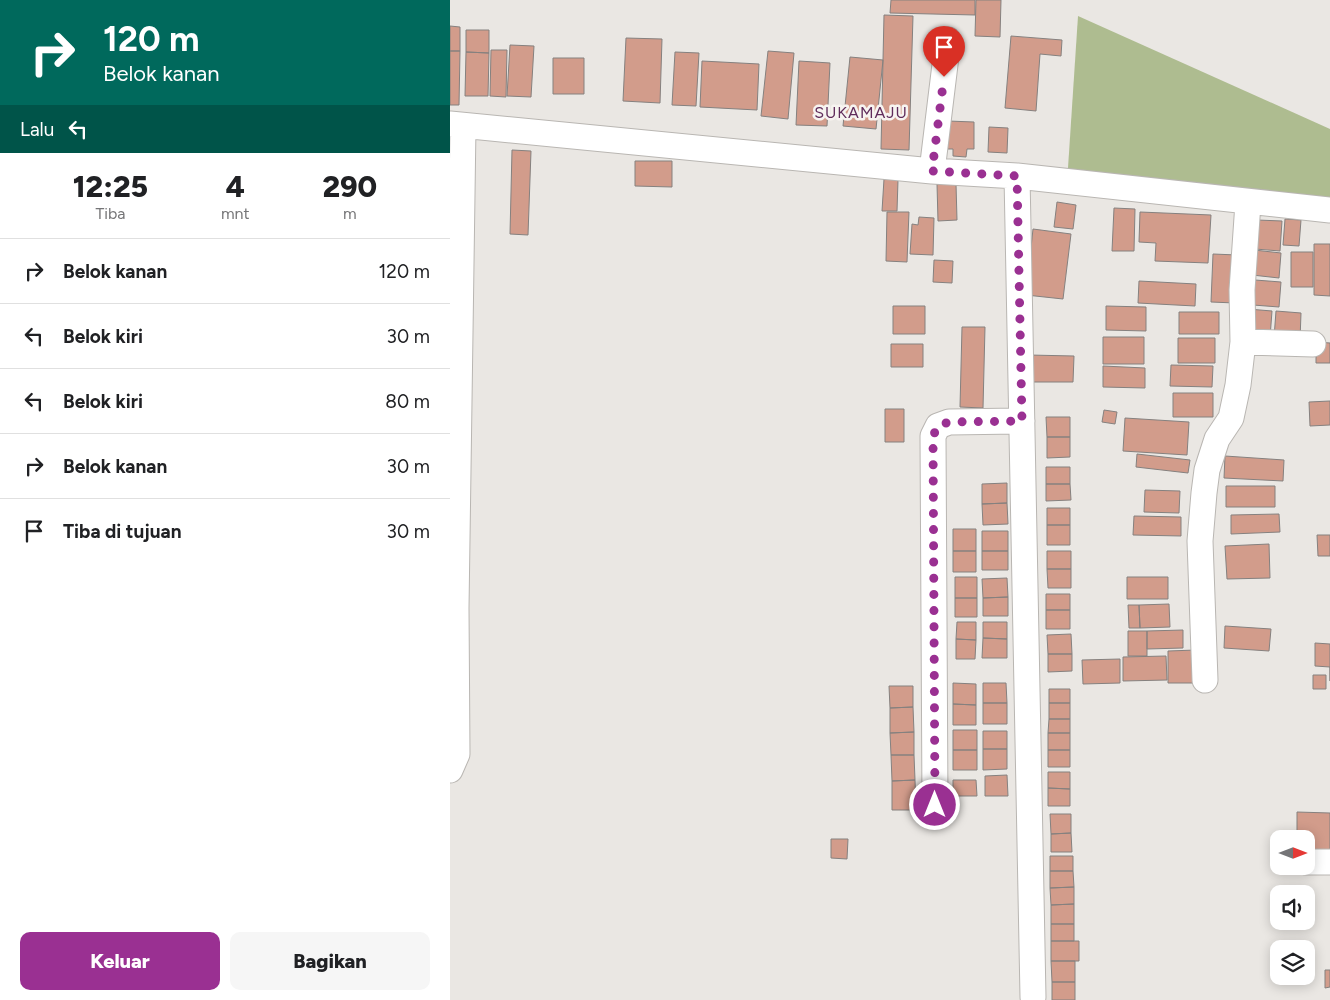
<!DOCTYPE html>
<html lang="id">
<head>
<meta charset="utf-8">
<style>
  :root { --surface:#fff; --page:#f6f6f6; --text:#202124; --muted:#757577; --line:#e0e0e0; --accent:#9a3092 }
  body { margin:0; font-family:Figtree,sans-serif; background:var(--page); color:var(--text); height:100vh; display:flex; flex-direction:column; font-size:19px; white-space:nowrap }
  * { box-sizing:border-box; margin:0 }
  p { font-size:16px; color:var(--muted) }
  .icon { flex:none; width:28px; height:28px; fill:none; stroke:currentColor; stroke-width:2; stroke-linecap:round; stroke-linejoin:round }
  .map { position:relative; flex:1; overflow:hidden }
  .sheet { display:flex; flex-direction:column; background:var(--surface); width:450px }
  .sheet>* { flex:none }
  .hud { background:#00695c; color:#fff; overflow:hidden }
  .needle { width:32px; rotate:90deg }
  .tools { position:absolute; left:820px; top:830px; display:grid; gap:10px }
  .tools a { display:grid; place-items:center; width:45px; height:45px; border-radius:10px; background:var(--surface); box-shadow:0 2px 12px #0003; font-size:25px }
  .pin { position:absolute; display:grid; place-items:center; width:42px; height:42px; color:#fff; margin:-51px -21px; border-radius:50% 50% 50% 0; rotate:-45deg; box-shadow:0 0 5px #0007 }
  .pin .icon { rotate:45deg }
  .me { position:absolute; width:55px; margin:-28px; rotate:0deg; stroke-linejoin:round; filter:drop-shadow(0 0 4px #0008) }
  .turn { display:flex; align-items:center; gap:18px; height:105px; padding:0 20px; font-size:22px }
  .turn .icon { width:65px; height:65px; stroke-width:2.5 }
  .turn b { display:block; font-size:35px; line-height:42px }
  .then { display:flex; align-items:center; height:48px; padding:0 20px; background:#0003; gap:10px; font-size:19px }
  .eta { display:flex; justify-content:space-evenly; align-items:center; height:85px; text-align:center }
  .eta b { font-size:30px; font-weight:800; line-height:35px }
  .cta { display:flex; gap:10px; margin-top:auto; padding:10px 20px }
  .cta a { flex:1; height:58px; border-radius:10px; background:var(--accent); color:#fff; font-size:20px; font-weight:800; line-height:58px; text-align:center }
  .cta a+a { background:var(--page); color:var(--text) }
  ul { padding:0; list-style:none }
  li { display:flex; align-items:center; gap:15px; height:65px; padding:0 20px; border-top:1px solid var(--line) }
  li div { flex:1 }
  li b { display:block; font-size:19px }
  li em { font-style:normal }
  main { display:flex; flex:1; min-height:0 }
  .map>svg:first-child { display:block }
</style>
</head>
<body>
<main>
<section class="sheet">
<div class="hud">
<div class="turn"><svg class="icon" aria-label="right" viewBox="0 0 24 24"><path d="M7 20v-9h11M14 6l5 5-5 5"/></svg><div><b>120 m</b>Belok kanan</div></div>
<div class="then">Lalu<svg class="icon" aria-label="left" viewBox="0 0 24 24"><path d="M17 20v-9H6M10 6l-5 5 5 5"/></svg></div>
</div>
<div class="eta">
<div><b>12:25</b><p>Tiba</p></div>
<div><b>4</b><p>mnt</p></div>
<div><b>290</b><p>m</p></div>
</div>
<ul>
<li><svg class="icon" aria-label="right" viewBox="0 0 24 24"><path d="M7 20v-9h11M14 6l5 5-5 5"/></svg><div><b>Belok kanan</b></div><em>120 m</em></li>
<li><svg class="icon" aria-label="left" viewBox="0 0 24 24"><path d="M17 20v-9H6M10 6l-5 5 5 5"/></svg><div><b>Belok kiri</b></div><em>30 m</em></li>
<li><svg class="icon" aria-label="left" viewBox="0 0 24 24"><path d="M17 20v-9H6M10 6l-5 5 5 5"/></svg><div><b>Belok kiri</b></div><em>80 m</em></li>
<li><svg class="icon" aria-label="right" viewBox="0 0 24 24"><path d="M7 20v-9h11M14 6l5 5-5 5"/></svg><div><b>Belok kanan</b></div><em>30 m</em></li>
<li><svg class="icon" aria-label="arrive" viewBox="0 0 24 24"><path d="M6 21V4h12l-3 4 3 4H6"/></svg><div><b>Tiba di tujuan</b></div><em>30 m</em></li>
</ul>
<div class="cta"><a>Keluar</a><a>Bagikan</a></div>
</section>
<div class="map">
<svg width="880" height="1000" viewBox="0 0 880 1000">
  <rect width="100%" height="100%" fill="#eae7e3"/>
  <!-- green -->
  <path fill="#aebc90" d="M628 16 880 129V201L617 183Z"/>
  <!-- building -->
  <path fill="#d29c8b" stroke="#85817f" d="M441 0H525V15L440 13Z
    M526 0H551L550 37 525 36Z
    M434 15 463 16 459 150 431 149Z
    M0 26 10 27V51H0Z
    M16 30H39V53L16 52Z
    M561 36 612 40 611 56 590 54 586 111 555 108Z
    M176 38 212 39 210 103 173 101Z
    M60 45 84 46 81 97 57 96Z
    M41 50H57L56 97 40 96Z
    M0 51H10L9 105H0Z
    M318 51 344 53 338 119 311 116Z
    M16 52 39 53 38 96H15Z
    M225 52 249 53 246 106 222 105Z
    M400 57 433 60 426 129 393 126Z
    M103 58H134V94H103Z
    M252 61 309 64 307 110 250 107Z
    M349 61 380 63 377 126 346 125Z
    M498 121 524 122V149H517L516 157 503 156V149H497Z
    M539 127 558 128 557 153 538 152Z
    M62 150 81 151 78 235 60 234Z
    M185 161H222V187L185 186Z
    M434 179 448 180 447 211H432Z
    M487 184H506L507 220 488 221Z
    M607 202 626 205 623 229 604 227Z
    M664 208 685 209 684 251H662Z
    M437 212H459L457 262 436 261Z
    M690 212 761 215 758 263 705 261 706 243 689 242Z
    M469 217 484 218 483 255 460 254 462 224 468 225Z
    M835 219 851 220 849 246 833 245Z
    M807 220 832 221 830 251 805 249Z
    M583 229 621 234 613 299 576 295Z
    M864 244H880V296L864 295Z
    M804 250 831 253 829 278 802 275Z
    M841 252H863V287H841Z
    M763 254 787 255 785 303 761 302Z
    M484 260 503 261 502 283 483 282Z
    M805 280 831 282 829 307 803 305Z
    M689 281 746 284 745 306 688 303Z
    M443 306H475V334H443Z
    M656 306 696 307V331L656 330Z
    M798 309 822 311 820 338 796 336Z
    M826 311 851 313 850 340 824 338Z
    M729 312H769V334H729Z
    M512 327H535L533 408 510 407Z
    M653 337H694V364H653Z
    M728 338H765V363H728Z
    M866 342 880 343V363H866Z
    M441 344H473V367H441Z
    M579 355 624 356 623 382H579Z
    M721 365 763 366 762 387 720 386Z
    M653 366 695 368V388L653 387Z
    M723 393H763V417H723Z
    M880 401V425L860 426 859 402Z
    M435 409H454V442H435Z
    M654 410 667 412 665 424 652 422Z
    M596 417H620V437H597Z
    M675 418 739 422 737 455 673 451Z
    M597 437H620V457L597 458Z
    M687 454 740 460 738 473 686 467Z
    M775 456 834 460 833 481 774 478Z
    M596 467H620V484H596Z
    M557 483V503L532 504V484Z
    M596 484H620L621 500 596 501Z
    M776 486H825V507H776Z
    M695 490 730 491 729 513 694 512Z
    M557 503 558 524 533 525 532 504Z
    M597 508H620V525H597Z
    M829 514 830 532 781 534V515Z
    M684 516 731 517V536L683 535Z
    M597 525H620V545H597Z
    M503 529H526V551H503Z
    M532 531H558V551H532Z
    M867 535H880V556H868Z
    M819 544 820 578 777 579 775 546Z
    M503 551H526V572H503Z
    M532 551H558V570H532Z
    M597 551H621V569H597Z
    M597 569H621V588H598Z
    M505 577H527V598H505Z
    M677 577H718V599H677Z
    M557 578 558 597 533 598 532 579Z
    M596 594H620V610H596Z
    M558 597V616H533V598Z
    M505 598H527V617H505Z
    M719 604 720 627 690 628 689 605Z
    M678 605H689L690 628H679Z
    M596 610H620V629H596Z
    M507 622H526V640L506 639Z
    M533 622H557V639L533 638Z
    M775 626 821 629 819 651 774 648Z
    M733 630V648L697 649V631Z
    M678 631H697V656H678Z
    M621 634 622 654H598L597 635Z
    M533 638 557 639V658H532Z
    M506 639 526 640 525 659H506Z
    M865 643 880 644V681V667L865 666Z
    M746 650V683H718V651Z
    M598 654H622V671L598 672Z
    M716 656 717 680 673 681V657Z
    M670 659V683L633 684 632 660Z
    M863 675H876V689H863Z
    M503 683 526 684V705L503 704Z
    M533 683H556L557 703H533Z
    M439 686H463V707L440 708Z
    M599 689H620V703H599Z
    M533 703H557V724H533Z
    M599 703H620V719H599Z
    M503 704 526 705V725H503Z
    M463 707 464 732 440 733V708Z
    M599 719H620V733H598Z
    M503 730H527V750H503Z
    M533 731H557V749H533Z
    M464 732V755H441L440 733Z
    M598 733H620V750H598Z
    M533 749H557V769L533 770Z
    M503 750H527V770H503Z
    M598 750H620V767H598Z
    M441 755H464L465 780 442 781Z
    M598 772H620V789L598 788Z
    M557 775 558 796H535V776Z
    M465 780 466 810H442V781Z
    M503 780H526L527 796H503Z
    M598 788 620 789V806H598Z
    M847 812 880 813V856H856V839H847Z
    M600 814H621V833L601 834Z
    M621 833 622 852H601V834Z
    M381 839H398L397 859 381 858Z
    M600 856H623V871H600Z
    M600 871H623L624 887 600 888Z
    M624 887V904L601 905 600 888Z
    M624 904V924H601V905Z
    M601 924H624V941H601Z
    M601 941H629V961H601Z
    M601 961H625V982H602Z
    M875 970H880V987L875 988Z
    M602 982H625V1000H602Z"/>
  <g fill="none" stroke-linecap="round" stroke-linejoin="round">
    <!-- minor casing -->
    <g stroke="#b9b6b2" stroke-width="27">
      <path id="minor" d="M0 124 482 171 567 176 880 210
        M482 171 498 40
        M567 176 583 997
        M793 342 863 344
        M755 680 750 541 754 493 757 470 767 439 781 418 788 385 793 342 792 290 798 203
        M0 770 7 754 6 608 13 126
        M485 805 483 436 488 426 499 422 572 421
        M856 862H880"/>
    </g>
    <!-- minor -->
    <use href="#minor" stroke="#fff" stroke-width="25"/>
  </g>
  <g fill="none" stroke-linecap="round" stroke-linejoin="round">
    <!-- route -->
    <path stroke="#9a3092" stroke-width="9" stroke-dasharray="0 16.2" d="M485 805 483 436 488 426 499 422 572 421 567 176 482 171 494 77"/>
  </g>
  <g text-anchor="middle" dominant-baseline="central" stroke-width="5" stroke-linejoin="round" paint-order="stroke">
    <!-- quarter labels -->
    <g font-size="16" letter-spacing="1" fill="#602c5b" stroke="#f7f4f0">
      <text x="411" y="112">SUKAMAJU</text>
    </g>
  </g>
</svg>
<div class="tools">
<a><svg class="needle" viewBox="-14 -14 28 28"><path d="M0-13l5 13h-10z" fill="#e53935"/><path d="M0 13l5-13h-10z" fill="#757577"/></svg></a>
<a><svg class="icon" aria-label="sound" viewBox="0 0 24 24"><path d="M4 9h4l5-4v14l-5-4H4zM17 9q2 3 0 6"/></svg></a>
<a><svg class="icon" aria-label="layers" viewBox="0 0 24 24"><path d="M12 4l9 5-9 5-9-5zM3 14l9 5 9-5"/></svg></a>
</div>
<div class="pin" style="left:494px;top:77px;background:#d93025"><svg class="icon" aria-label="arrive" viewBox="0 0 24 24"><path d="M6 21V4h12l-3 4 3 4H6"/></svg></div>
<svg class="me" style="left:485px;top:805px" viewBox="-20 -20 40 40"><circle r="17" fill="#9a3092" stroke="#fff" stroke-width="3"/><path d="M0-11L8 9 0 5-8 9z" fill="#fff"/></svg>
</div>
</main>
</body>
</html>
